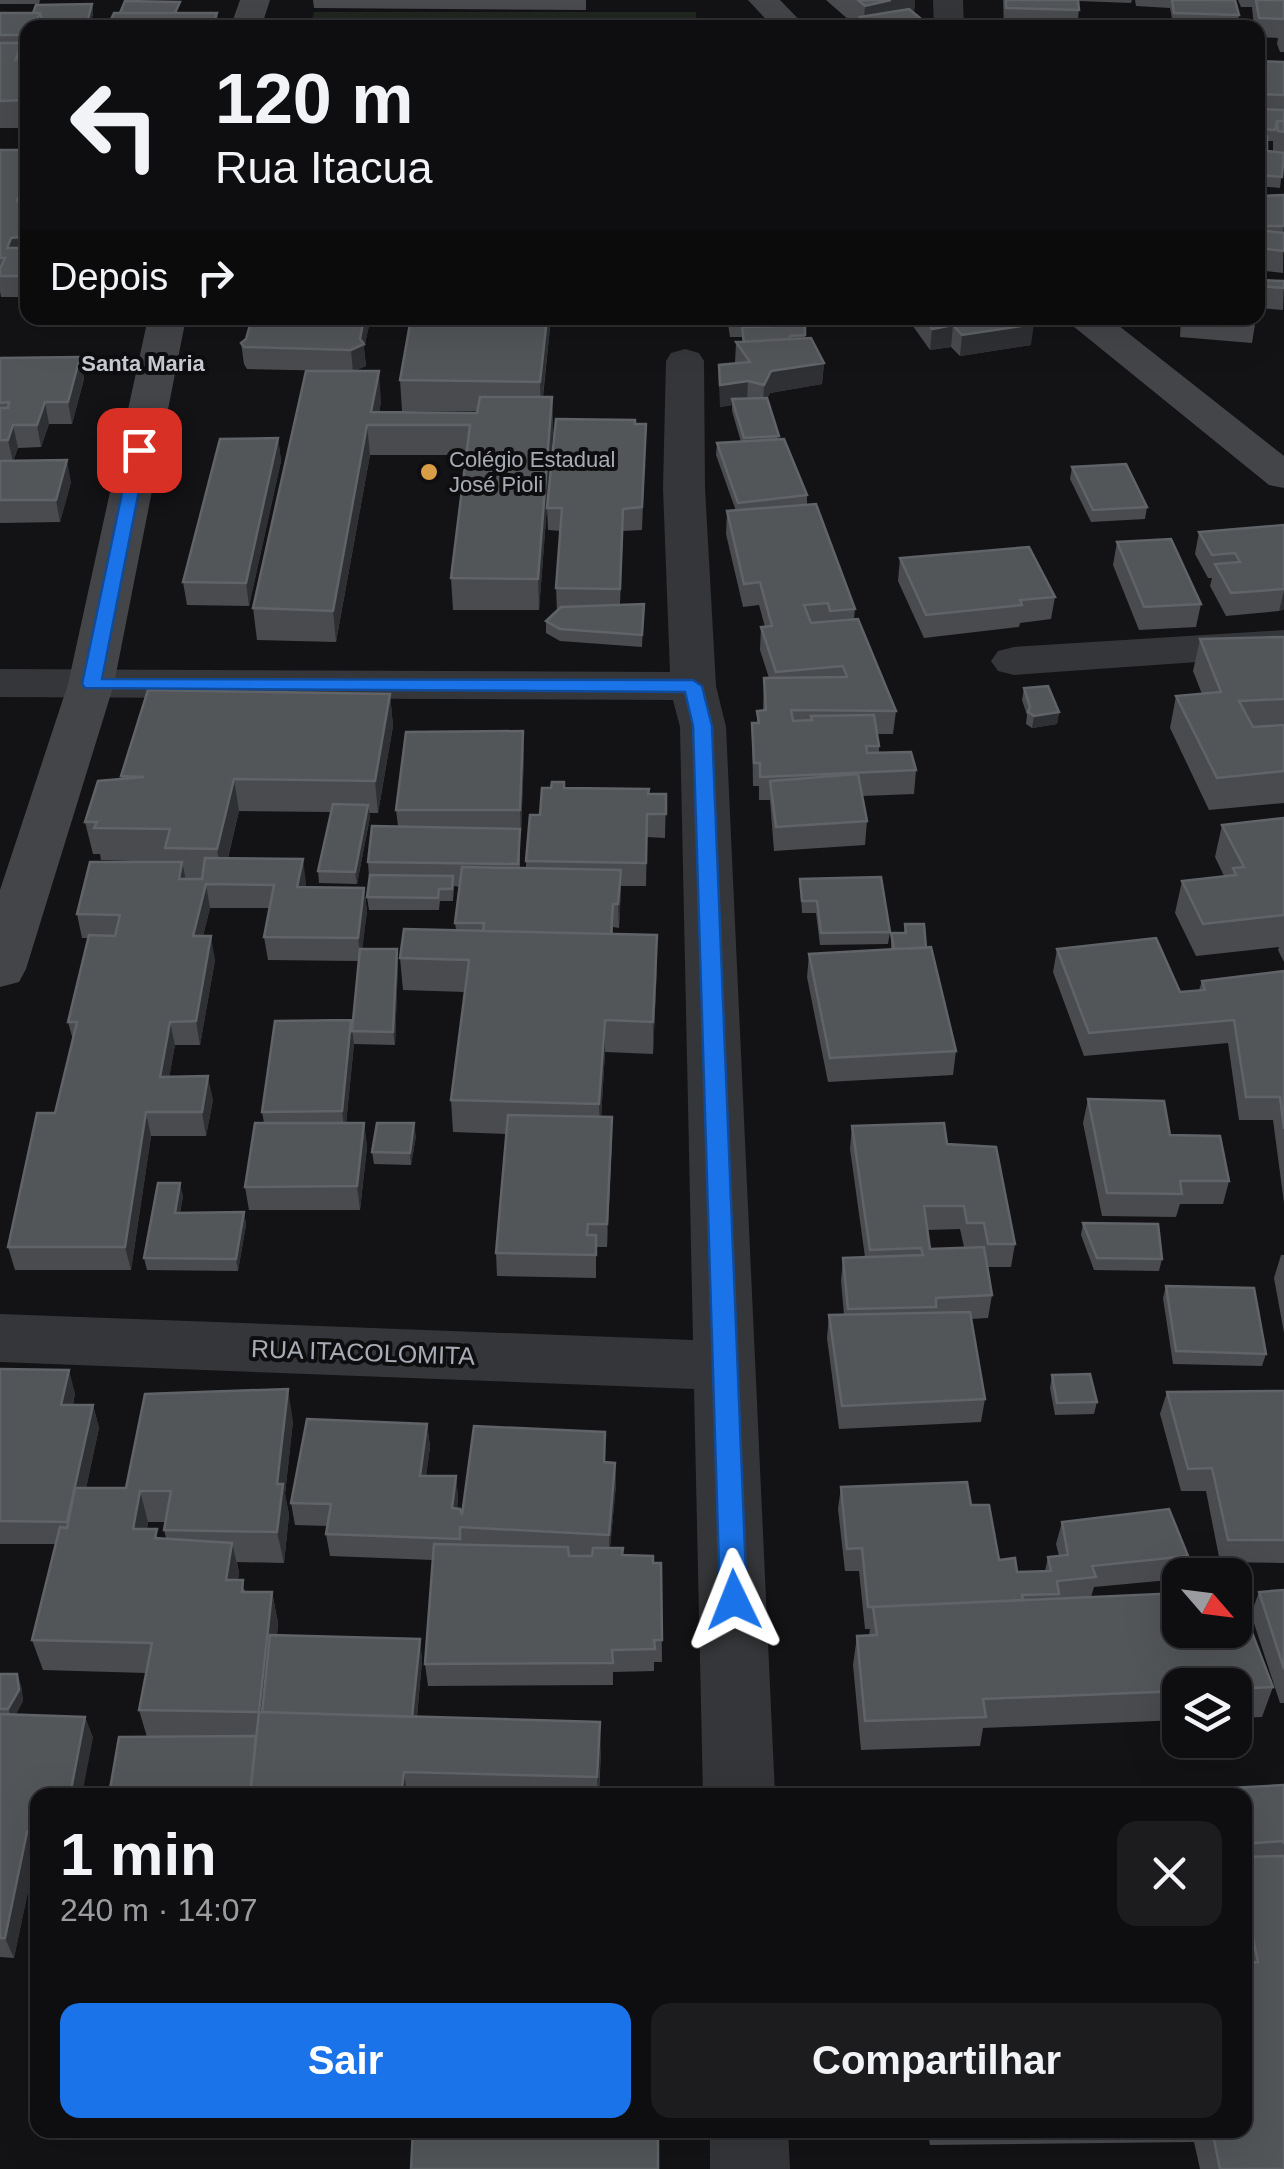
<!DOCTYPE html>
<html lang="pt">
<head>
<meta charset="utf-8">
<style>
  :root { --surface:#0e0e10; --page:#1c1c1e; --text:#f1f3f6; --muted:#9b9c9f; --line:#2e2e30; --accent:#1a73e8 }
  body { margin:0; font-family:Helvetica,sans-serif; background:var(--page); color:var(--text); height:100vh; display:flex; flex-direction:column; font-size:38px; white-space:nowrap }
  * { box-sizing:border-box; margin:0 }
  p { font-size:32px; color:var(--muted) }
  .icon { flex:none; width:55px; height:55px; fill:none; stroke:currentColor; stroke-width:2; stroke-linecap:round; stroke-linejoin:round }
  .map { position:relative; flex:1; overflow:hidden }
  .drawer { position:absolute; left:30px; top:1788px; width:1222px; height:350px; display:flex; flex-direction:column; background:var(--surface); border-radius:20px; box-shadow:0 10px 40px #0002,0 0 0 2px var(--line) }
  .drawer>* { flex:none }
  .top-card { position:absolute; left:20px; top:20px; width:1245px; height:305px; border-radius:20px; box-shadow:0 10px 40px #0002,0 0 0 2px var(--line); background:#0e0e10; color:var(--text); overflow:hidden }
  .needle { width:65px; rotate:118deg }
  .fabs { position:absolute; left:1162px; top:1558px; display:grid; gap:20px }
  .fabs a { display:grid; place-items:center; width:90px; height:90px; border-radius:20px; background:var(--surface); box-shadow:0 10px 40px #0002,0 0 0 2px var(--line); font-size:50px }
  .pin { position:absolute; display:grid; place-items:center; width:85px; height:85px; color:#fff; margin:-42px; border-radius:20px; box-shadow:0 5px 15px #0006 }
  .me { position:absolute; width:110px; margin:-55px; rotate:358deg; stroke-linejoin:round; filter:drop-shadow(0 0 8px #0008) }
  .turn { display:flex; align-items:center; gap:35px; height:210px; padding:0 30px; font-size:45px }
  .turn .icon { width:130px; height:130px; stroke-width:2.5 }
  .turn b { display:block; font-size:70px; line-height:85px }
  .then { display:flex; align-items:center; height:95px; padding:0 30px; background:#0003; gap:20px; font-size:38px }
  .round { display:grid; place-items:center; flex:none; width:105px; height:105px; border-radius:20px; background:var(--page) }
  .headline { display:flex; align-items:center; justify-content:space-between; height:170px; padding:0 30px }
  h1 { font-size:60px; font-weight:800; line-height:75px }
  .primary-button { display:flex; gap:20px; margin-top:auto; padding:20px 30px }
  .primary-button a { flex:1; height:115px; border-radius:20px; background:var(--accent); color:#fff; font-size:40px; font-weight:800; line-height:115px; text-align:center }
  .primary-button a+a { background:var(--page); color:var(--text) }
  .map>svg:first-child { display:block }
</style>
</head>
<body>
<div class="map">
<svg width="1284" height="2169" viewBox="0 0 1284 2169">
  <rect width="100%" height="100%" fill="#131315"/>
  <!-- green -->
  <path fill="#202620" d="M314 12H696L697 27H310Z"/>
  <g fill="none" stroke-linecap="round" stroke-linejoin="round">
    <!-- street -->
    <path fill="#353639" fill-rule="evenodd" d="M933 0H963L964 28H934Z
      M685 349 699 353 704 361 705 488 716 686 726 727 775 1795H703L694 1389 0 1362V1314L693 1340 680 727 673 700 0 697V669L670 672 663 488 666 361 671 353Z
      M1284 630V656L1014 675 998 671 991 661 998 651 1014 647Z
      M710 2130H788L790 2169H710Z"/>
    <!-- secondary -->
    <path fill="#434549" fill-rule="evenodd" d="M240 0H270L261 28H230Z
      M748 0H780L807 28H774Z
      M148 318H186L114 684 26 969 19 982 0 987V890L68 684Z
      M1068 318H1109L1284 456V488L1269 485 1073 326Z"/>
  </g>
  <!-- wall -->
  <path fill="#494b4f" fill-rule="evenodd" d="M0 0H40L39 4H0Z
    M313 0H586V10L314 8Z
    M826 0H915L914 12 924 28H858Z
    M1003 0H1132L1131 3 1078 1 1079 10 1077 27 1017 28 1004 27Z
    M1135 0H1235L1239 15 1237 25 1173 23 1170 8 1136 6Z
    M1238 0H1284V52H1280L1277 44 1278 38 1258 37V28H1254L1252 7H1241Z
    M92 4 93 14 91 22 102 28H28V128H0V13H33Z
    M1258 39 1264 61 1284 62V153L1280 188 1258 186ZM1267 141H1273V152L1267 151Z
    M0 150H28V297H1L0 291Z
    M1284 195 1283 273 1258 270V196Z
    M1258 280 1284 281 1283 310 1258 308Z
    M411 318H551L543 397H552L553 428 539 610H453L451 578 466 455H370L336 642 257 640 253 608 341 371 247 369 244 364 241 343 370 321 364 348 366 366 354 371 381 402 379 413H477L478 411H402L400 380Z
    M727 318H805V338L824 363 822 384 770 393 767 399 778 439 807 495V505L855 609 854 619 896 711 893 734H877L879 746V753L916 770 914 794 862 796 867 821 865 845 774 851 770 800H759V786H753L752 723H757V711L763 710 764 678H769L760 650 761 627H765L759 605 743 607 726 534 727 511H736L716 455 717 443 741 442 732 411V405L720 407 719 365 735 363 736 342H742V337H730Z
    M910 318H1029L1031 345 960 356 951 347 930 350 910 322Z
    M1181 318H1256L1252 343 1180 337Z
    M80 357 84 379 72 424H49L41 447 18 448 13 461 71 482 60 522 0 523V358Z
    M635 424H646L642 530 623 531 620 604H644L642 647 560 641 546 633V621L557 611 556 588 561 531 548 530 547 508Z
    M278 438 281 461 249 606 187 605 183 582Z
    M1072 467 1147 507 1145 519 1091 522 1070 479Z
    M1284 525V609L1279 611 1226 616 1210 586 1212 578H1208L1195 554 1199 532Z
    M1117 542 1201 604 1196 627 1139 630 1113 565Z
    M900 558 1055 597 1051 619 1020 623 1019 627 924 638 898 581Z
    M1284 637V803L1209 810 1170 728 1176 696 1202 694 1193 671 1200 639Z
    M1024 688 1059 712 1057 724 1032 728 1026 724 1027 715 1022 700Z
    M390 694 393 726 378 813H369L370 817 357 884 319 883 318 871 331 812 239 811 228 858 306 883 305 887 364 888 367 911 362 949 398 962 395 1045 354 1044 346 1123H364L367 1147 360 1210H249L245 1187 264 1123 262 1112 351 1020 352 1031 358 961 268 960 264 937 270 908H210L203 936 215 960 200 1045H175L169 1077 213 1100 206 1136H151L131 1270H15L8 1247 55 1113 73 1040 68 1022 88 938H82L77 914 167 862 101 860 100 854H93L85 822 122 779 121 776Z
    M523 731 524 755 521 834H520V868L526 869V861L540 815 564 788 666 794 665 838 647 837 646 886H621L619 928 613 927V934L657 967 653 1054 605 1052 601 1117H612V1140L607 1247H596V1278L497 1276 496 1253 506 1134 453 1132 451 1100 465 992 403 990 400 958 456 930 455 923 460 887 454 886 453 901H440L439 910H369L367 897 369 879 368 862 398 826 396 810Z
    M1284 818V962L1278 950 1279 947 1196 956 1175 913 1182 881 1224 876 1215 857 1222 825Z
    M800 879 890 932 888 944 820 945 816 913H802Z
    M905 924 926 948 956 1051 953 1075 828 1082 807 977 809 954 891 950V933H904Z
    M1057 949 1180 992 1199 990 1202 981 1284 971V1203L1273 1120H1239L1228 1043 1084 1056 1053 972Z
    M1088 1099 1170 1135 1229 1181 1223 1204H1180L1176 1217 1102 1216 1083 1123Z
    M852 1126 947 1144 1015 1244 1011 1267H988L992 1295 988 1318 971 1319 985 1399 981 1422 839 1429 827 1338 829 1315H844L841 1281 843 1258 865 1257 850 1149ZM960 1229 964 1247 980 1246 981 1247 930 1249 927 1230Z
    M416 1136 411 1165 374 1164 372 1152Z
    M183 1196 180 1213 244 1212 246 1225 238 1271 147 1270 144 1258Z
    M1083 1223 1162 1259 1159 1271 1094 1270 1081 1235Z
    M1281 1255H1284V1333L1274 1278Z
    M1166 1286 1266 1354 1262 1366 1173 1364 1163 1298Z
    M0 1369 75 1393 73 1405H93L99 1428 86 1488H126L293 1421 285 1494 289 1515 284 1563 237 1562 239 1573 238 1580 246 1592H272L278 1623 277 1636 420 1639 422 1661 417 1717 601 1751 599 1795H109L147 1737 139 1710 146 1673 43 1670 32 1640 56 1544H0ZM148 1522H166L164 1530 166 1538H159L147 1529Z
    M1052 1375 1097 1402 1094 1414 1055 1415 1050 1388Z
    M1284 1391V1563L1220 1562 1206 1491H1181L1160 1414 1167 1392Z
    M427 1424 430 1447 426 1476H456L458 1499 457 1508 462 1515 605 1462 615 1463 616 1485 610 1548H623V1555L653 1563H661L662 1662H654V1671L613 1672V1685L428 1686 425 1664 433 1560 330 1556 326 1534 327 1526 295 1525 291 1503Z
    M841 1487 971 1505 999 1560 1017 1572 1045 1571 1048 1557 1059 1556 1056 1544 1062 1522 1188 1556 1182 1575H1180V1579L1094 1587 1091 1597 1273 1687 1262 1717 1235 1718V1685H1180V1720L983 1728 980 1746 861 1750 853 1665 857 1636 869 1635 870 1629H865L859 1571H845L838 1509Z
    M1284 1590V1703H1280L1251 1614 1259 1592Z
    M0 1674 21 1685 23 1701 16 1714 85 1717 93 1738 38 1795V1853H36L14 1958 0 1957Z
    M1284 1785V2169H1200L1194 2142 930 2145 927 2130H1245V1795H1191L1193 1790Z"/>
  <!-- shaded-wall -->
  <path fill="#2f3033" d="M891 0H915L913 21H864L865 6Z
    M92 4 93 14 89 28 88 19Z
    M40 13 43 28H34Z
    M217 13 219 28H212Z
    M28 175V206L17 201Z
    M17 236 21 257 7 248 11 238Z
    M364 318H374L370 321 364 348 366 366 353 372 351 350 360 339Z
    M547 318H551L541 412 540 382Z
    M1034 324 1031 345 960 356 962 335Z
    M953 325 951 347 930 350 932 329Z
    M80 357 84 379 72 424 68 402Z
    M824 363 822 384 770 393 763 407 764 385 771 371Z
    M379 371 381 402 377 425 371 412Z
    M748 381 747 403 732 399V405L720 407V385Z
    M552 397 553 428 539 610 538 579Z
    M45 402 49 424 41 447 37 425Z
    M13 425 18 448 13 462 8 440Z
    M367 425 370 455 336 642 333 611Z
    M278 438 281 461 249 606 246 583Z
    M67 460 71 482 60 522 56 500Z
    M1284 591V609L1279 611Z
    M390 694 393 726 378 813 375 781Z
    M1059 712 1057 724 1032 728 1034 716Z
    M523 731 524 755 521 834 520 810Z
    M234 779 239 811 222 881 217 849Z
    M368 805 370 817 357 884 355 872Z
    M303 859 306 883 300 910 297 887Z
    M182 862 187 885 179 879Z
    M621 870V894L619 928 618 904Z
    M206 884 210 908 197 959 193 936Z
    M364 888 367 911 361 961 358 938Z
    M657 935V967L653 1054V1022Z
    M211 936 215 960 200 1045 196 1021Z
    M397 949 398 962 395 1045 393 1032Z
    M351 1020 354 1044 345 1135 342 1111Z
    M605 1020V1052L600 1136 599 1104Z
    M170 1022 175 1045 165 1101 160 1077Z
    M208 1076 213 1100 206 1136 202 1112Z
    M146 1112 151 1136 131 1270 125 1247Z
    M612 1117V1140L607 1247V1224Z
    M364 1123 367 1147 360 1210 357 1186Z
    M414 1123 416 1136 411 1165 410 1153Z
    M180 1183 183 1196 178 1225 175 1213Z
    M244 1212 246 1225 238 1271 236 1259Z
    M69 1370 75 1393 68 1428 61 1405Z
    M288 1389 293 1421 285 1494 289 1515 284 1563 277 1532V1484Z
    M93 1405 99 1428 74 1545 67 1522Z
    M427 1424 430 1447 423 1498 420 1476Z
    M615 1463 616 1485 609 1557V1535Z
    M456 1476 458 1499 454 1531 452 1508Z
    M140 1491 148 1522 141 1560 133 1529Z
    M232 1543 239 1573 233 1611 226 1580Z
    M272 1592 278 1623 268 1721 259 1712Z
    M420 1639 422 1661 414 1746 411 1725Z
    M17 1674 21 1685 23 1701 13 1720 8 1709Z
    M85 1717 93 1738 82 1795H70Z
    M600 1722 601 1751 598 1795 597 1777Z
    M404 1772 407 1795H401Z
    M27 1832 36 1853 14 1958 5 1938Z"/>
  <!-- building -->
  <path fill="#535659" stroke="#606367" stroke-width="2.5" d="M858 0H891L865 6Z
    M1006 0H1078L1079 10 1006 8Z
    M1172 0H1235L1239 15 1174 13Z
    M1256 0H1284V19L1259 18Z
    M125 1 180 2 175 13H120Z
    M92 4 88 19 42 20 40 13H33L36 5Z
    M909 9 920 18 924 28H872L860 17Z
    M0 13H40L34 28H28V35H0Z
    M114 13H217L212 28H107Z
    M55 22H101L99 28H51Z
    M1018 25 1077 27V28H1018Z
    M1258 39 1264 59H1258Z
    M0 43H22L15 61 24 50H28V100L0 101Z
    M1258 61 1284 62V95L1258 94Z
    M1258 109 1284 110V121H1277L1275 130 1258 129Z
    M1277 121H1284V132L1278 131Z
    M1258 136H1267V151L1284 153 1282 177 1258 175Z
    M0 150H28V175L17 201H28V236L11 238 7 248H28V276H0V269L5 258H0Z
    M1284 195V226H1258V196Z
    M1258 230 1284 233V251L1258 248Z
    M1258 280 1284 281V288L1258 286Z
    M252 318H364L360 339 364 344 351 350 244 347 241 343 246 339Z
    M411 318H547L540 382 400 380Z
    M728 318H805V335L790 336V339L744 342 742 327 785 326 730 325Z
    M924 318H1029L1034 324 962 335 953 325 932 329Z
    M1210 318H1256V322Z
    M811 338 824 363 771 371 764 385 748 381 720 385 719 365 750 362 736 342Z
    M80 357 68 402H45L37 425H13L8 440H0V408H8L9 402 0 403V358Z
    M306 371H379L371 412 477 413 480 397H552L538 579 451 578 470 425H367L333 611 253 608Z
    M767 398 779 436 744 438 732 399Z
    M556 419 635 420V424H646L642 507 623 509 620 589 556 588 562 508H547Z
    M278 438 246 583 183 582 220 439Z
    M784 439 807 495 738 503 717 443Z
    M67 460 56 500H0V461Z
    M1126 464 1147 507 1093 510 1072 467Z
    M816 504 855 609 830 611 828 603 804 605 811 623 858 619 896 711 791 710 793 721 812 720 811 716 874 715 879 746H866L867 753 911 752 916 770 760 777V763H754L752 723H759L757 711 766 710 764 678 847 677 843 666 776 672 761 627 772 626 760 582 744 584 727 511Z
    M1284 525V589L1231 593 1215 564 1240 562 1235 553 1212 555 1199 532Z
    M1171 539 1201 604 1144 607 1117 542Z
    M1029 547 1055 597 1020 600 1022 605 926 615 900 558Z
    M644 604 642 635 560 629 546 621 561 607Z
    M1284 637V699L1239 701 1253 727 1284 725V771L1217 778 1176 696 1221 692 1200 639Z
    M1048 686 1059 712 1034 716 1028 712 1030 707 1024 688Z
    M148 690 390 694 375 781 234 779 217 849 165 848 170 829 94 828 97 822H85L98 781 144 777 121 776Z
    M523 731 520 810H396L406 732Z
    M858 774 867 821 776 827 770 781Z
    M552 782H564V788L649 789 648 794H666V814H647L646 863 526 861 530 815H540L542 788H551Z
    M333 804 368 805 355 872 318 871Z
    M1284 818V915L1203 924 1182 881 1236 875 1233 868 1244 867 1222 825Z
    M372 826 520 829 518 864 368 862Z
    M205 858 303 859 297 887 364 888 358 938 264 937 274 885 206 884 193 936H211L196 1021 170 1022 160 1077 208 1076 202 1112H146L125 1247H8L37 1113H55L77 1022H68L89 935 115 936 120 915 77 914 90 862H182L179 879H202Z
    M462 867 621 870 618 904H613L611 934 483 931 484 923H455Z
    M370 875 453 876 452 889H439L438 898 367 897Z
    M881 877 890 932 821 933 817 901H802L800 879Z
    M905 924H924L926 948 894 949 891 933H906Z
    M404 929 657 935 653 1022 605 1020 599 1104 451 1100 469 960 400 958Z
    M1156 938 1180 992 1205 990 1202 981 1284 971V1129L1280 1097H1246L1234 1020 1089 1033 1057 949Z
    M931 947 956 1051 830 1058 809 954Z
    M360 949H397L393 1032 352 1031Z
    M351 1020 342 1111 262 1112 275 1021Z
    M1088 1099 1164 1101 1170 1135 1220 1136 1229 1181H1180L1182 1194 1107 1193Z
    M508 1115 612 1117 607 1224H588L587 1235H596V1255L496 1253Z
    M255 1123H364L357 1186 245 1187Z
    M377 1123H414L410 1153 372 1152Z
    M944 1123 947 1144 996 1147 1015 1244H988L984 1223H967L964 1206H924L930 1249 984 1247 992 1295 936 1298V1307L848 1309 843 1258 923 1255 921 1248 870 1250 852 1126Z
    M158 1183H180L175 1213 244 1212 236 1259 144 1258Z
    M1083 1223 1158 1224 1162 1259 1097 1258Z
    M1166 1286 1254 1288 1266 1354 1176 1351Z
    M970 1312 985 1399 842 1406 829 1315Z
    M0 1369 69 1370 61 1405H93L67 1522 0 1521Z
    M1090 1374 1097 1402 1057 1403 1052 1375Z
    M288 1389 277 1484H283L277 1532 164 1530 171 1491H140L133 1529H157L155 1538 232 1543 226 1580H243L242 1592H272L259 1712 139 1710 152 1643 32 1640 60 1527 67 1528 75 1488H126L145 1394Z
    M1284 1391V1540H1228L1212 1468 1188 1469 1167 1392Z
    M307 1419 427 1424 420 1476H456L452 1508 460 1509 462 1515 474 1426 605 1432 604 1462 615 1463 609 1535 460 1527V1539L326 1534 331 1504 291 1503Z
    M967 1482 971 1505H989L999 1560 1015 1558 1017 1572 1051 1571 1048 1557 1068 1555 1062 1522 1169 1509 1188 1556 1092 1566 1096 1577 1057 1581 1059 1594 1022 1595 1023 1600 868 1607 862 1548 847 1549 841 1487Z
    M434 1544 568 1547 569 1556H592L593 1548H623L622 1555 653 1556V1563H661L662 1640H654L655 1649 612 1650 613 1663 425 1664Z
    M1284 1590V1669L1259 1592Z
    M1236 1591 1273 1687 1235 1689V1685H1180V1691L983 1699 986 1717 865 1721 857 1636 877 1635 873 1607 1180 1593V1630H1235Z
    M270 1635 420 1639 412 1717 262 1712Z
    M0 1674H17L19 1690 8 1709H0Z
    M259 1712 600 1722 597 1777 404 1772 401 1795H250Z
    M0 1714 85 1717 70 1795H38V1832H27L5 1938H0Z
    M256 1736 250 1795H109L119 1737Z
    M1284 1785V1844L1283 1841 1245 1844V1795H1194L1193 1790Z
    M1284 1856V2169H1220L1212 2130H1245V1963L1258 1962 1245 1902V1857Z
    M413 2130H658V2169H411Z"/>
  <!-- route -->
  <path fill="#1a73e8" stroke="#114b97" stroke-width="2.5" d="M139 444 147 450 102 679 693 680 702 686 712 726 747 1600 743 1609 734 1612 724 1609 720 1600 693 726 685 692 85 688 82 684 131 450Z"/>
  <!-- markers -->
  <circle fill="#d99d46" stroke="#0e0e10" stroke-width="4" cx="429" cy="472" r="10"/>
  <g text-anchor="middle" dominant-baseline="central" stroke-width="8" stroke-linejoin="round" paint-order="stroke">
    <!-- far-neighbourhood labels -->
    <g font-size="22" font-weight="bold" fill="#c7cad0" stroke="#0e0e10">
      <text x="143" y="363">Santa Maria</text>
    </g>
    <!-- far-poi labels -->
    <g font-size="22" fill="#a7abb3" stroke="#0e0e10" text-anchor="start">
      <text x="449" y="459">Colégio Estadual<tspan x="449" dy="25">José Pioli</tspan></text>
    </g>
    <!-- street labels -->
    <g font-size="25" fill="#a7abb3" stroke="#0e0e10">
      <text transform="translate(363 1352) rotate(2)">RUA ITACOLOMITA</text>
    </g>
  </g>
</svg>
<div class="fabs">
<a><svg class="needle" viewBox="-14 -14 28 28"><path d="M0-13l5 13h-10z" fill="#e53935"/><path d="M0 13l5-13h-10z" fill="#9b9c9f"/></svg></a>
<a><svg class="icon" aria-label="layers" viewBox="0 0 24 24"><path d="M12 4l9 5-9 5-9-5zM3 14l9 5 9-5"/></svg></a>
</div>
<div class="pin" style="left:139px;top:450px;background:#d93025"><svg class="icon" aria-label="arrive" viewBox="0 0 24 24"><path d="M6 21V4h12l-3 4 3 4H6"/></svg></div>
<svg class="me" style="left:734px;top:1600px" viewBox="-20 -20 40 40"><path d="M0-17L14 15 0 8-14 15z" fill="#1a73e8" stroke="#fff" stroke-width="4"/></svg>
<div class="top-card">
<div class="turn"><svg class="icon" aria-label="left" viewBox="0 0 24 24"><path d="M17 20v-9H6M10 6l-5 5 5 5"/></svg><div><b>120 m</b>Rua Itacua</div></div>
<div class="then">Depois<svg class="icon" aria-label="right" viewBox="0 0 24 24"><path d="M7 20v-9h11M14 6l5 5-5 5"/></svg></div>
</div>
<section class="drawer">
<div class="headline"><div><h1>1 min</h1><p>240 m · 14:07</p></div><a class="round"><svg class="icon" aria-label="close" viewBox="0 0 24 24"><path d="M6 6l12 12M18 6L6 18"/></svg></a></div>
<div class="primary-button"><a>Sair</a><a>Compartilhar</a></div>
</section>
</div>
</body>
</html>
